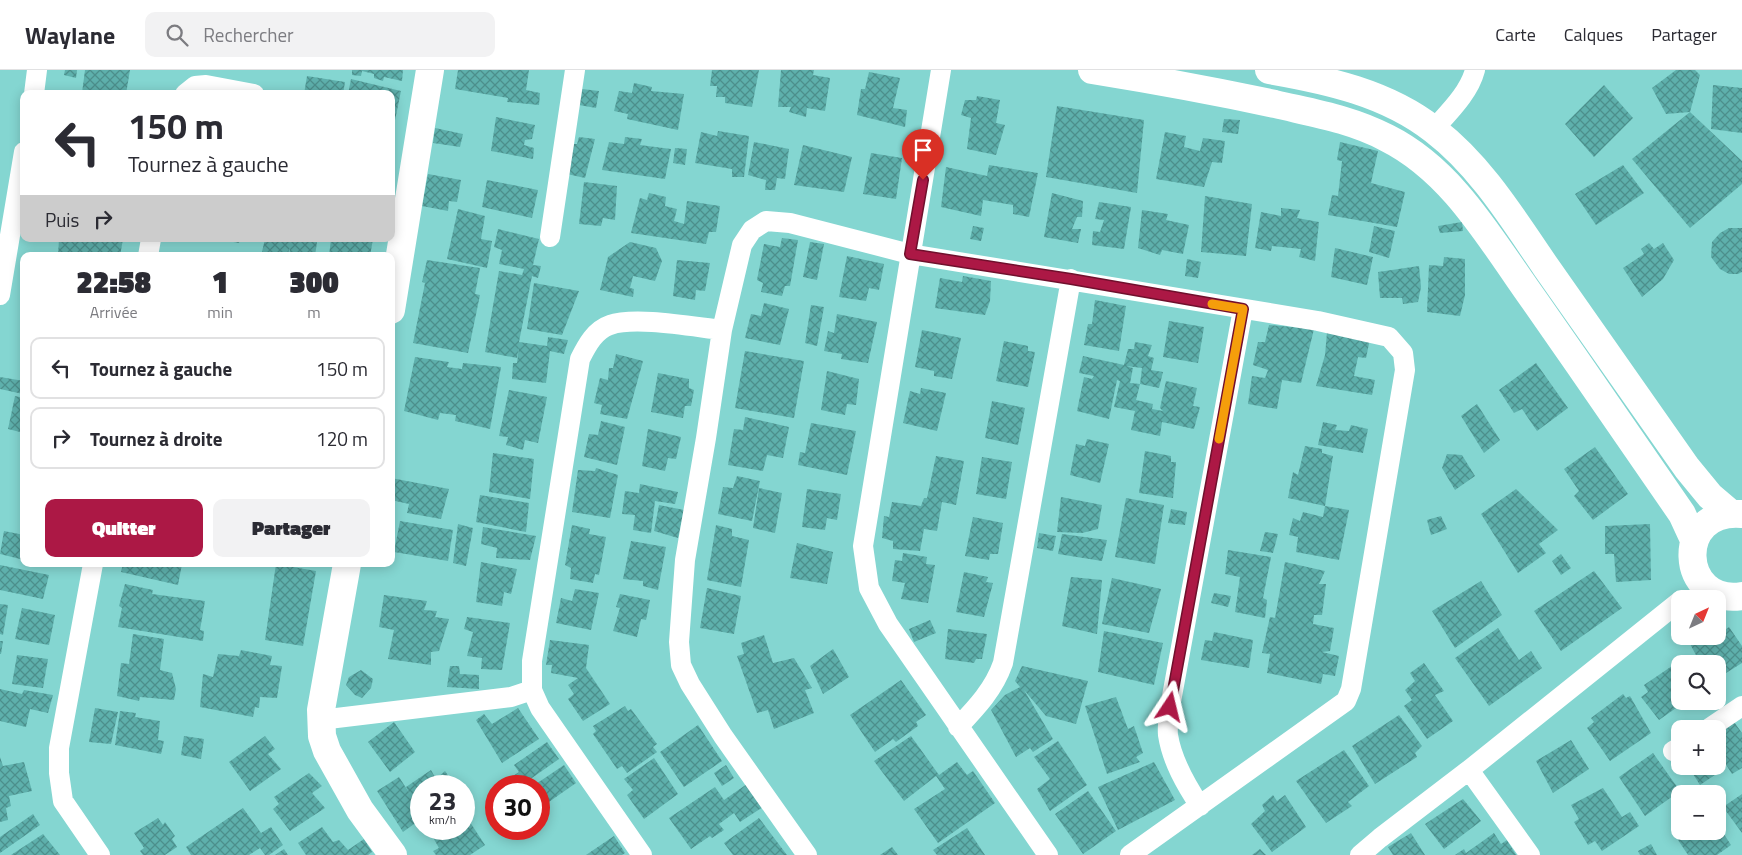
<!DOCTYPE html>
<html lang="fr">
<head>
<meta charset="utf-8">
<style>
  :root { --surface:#fff; --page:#f2f2f3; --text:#2b2b33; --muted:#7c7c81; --line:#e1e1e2; --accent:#ac1845 }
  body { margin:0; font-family:"Titillium Web",sans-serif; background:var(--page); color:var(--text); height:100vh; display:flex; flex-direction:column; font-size:19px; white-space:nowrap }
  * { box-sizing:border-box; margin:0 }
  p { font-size:16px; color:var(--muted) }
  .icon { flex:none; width:28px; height:28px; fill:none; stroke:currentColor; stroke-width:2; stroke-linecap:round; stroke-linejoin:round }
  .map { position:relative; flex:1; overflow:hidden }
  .drawer { position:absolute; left:20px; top:182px; width:375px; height:315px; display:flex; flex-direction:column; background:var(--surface); border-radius:10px; box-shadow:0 2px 12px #0003 }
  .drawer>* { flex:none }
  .hud { position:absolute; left:20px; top:20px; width:375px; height:152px; border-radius:10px; box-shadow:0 2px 12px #0003; background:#fff; color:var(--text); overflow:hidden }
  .needle { width:32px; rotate:43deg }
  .tools { position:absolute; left:1671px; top:520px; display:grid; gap:10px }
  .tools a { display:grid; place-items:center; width:55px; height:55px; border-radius:10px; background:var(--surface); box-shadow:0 2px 12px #0003; font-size:25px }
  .speed { position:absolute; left:410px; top:705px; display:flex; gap:10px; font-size:25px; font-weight:700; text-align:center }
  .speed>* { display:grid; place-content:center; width:65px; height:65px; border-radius:50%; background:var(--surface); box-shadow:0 2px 12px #0003; line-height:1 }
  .speed small { font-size:12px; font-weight:400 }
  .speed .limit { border:8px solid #d22; background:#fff; color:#111 }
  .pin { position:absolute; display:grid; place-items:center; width:42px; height:42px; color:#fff; margin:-51px -21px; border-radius:50% 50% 50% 0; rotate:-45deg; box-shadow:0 0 5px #0007 }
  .pin .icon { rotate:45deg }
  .me { position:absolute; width:55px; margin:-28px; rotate:10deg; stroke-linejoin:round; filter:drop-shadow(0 0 4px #0008) }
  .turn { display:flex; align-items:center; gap:18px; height:105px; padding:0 25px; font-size:22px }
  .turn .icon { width:65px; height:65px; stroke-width:2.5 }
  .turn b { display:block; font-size:35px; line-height:42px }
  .then { display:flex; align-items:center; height:48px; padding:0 25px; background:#0003; gap:10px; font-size:19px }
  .eta { display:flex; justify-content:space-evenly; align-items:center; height:85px; text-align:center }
  .eta b { font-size:30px; font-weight:800; line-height:35px }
  .action { display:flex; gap:10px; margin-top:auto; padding:10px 25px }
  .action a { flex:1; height:58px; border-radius:10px; background:var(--accent); color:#fff; font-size:20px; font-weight:800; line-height:58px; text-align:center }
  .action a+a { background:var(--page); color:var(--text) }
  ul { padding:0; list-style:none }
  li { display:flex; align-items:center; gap:15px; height:62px; margin:0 10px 8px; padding:0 15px; border:2px solid var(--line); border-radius:10px }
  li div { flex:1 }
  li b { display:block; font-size:19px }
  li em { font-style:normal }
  header { display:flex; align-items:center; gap:30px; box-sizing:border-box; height:70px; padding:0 25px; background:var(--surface); border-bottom:1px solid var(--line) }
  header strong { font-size:24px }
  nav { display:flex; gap:28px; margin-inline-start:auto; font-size:18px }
  .search { width:350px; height:45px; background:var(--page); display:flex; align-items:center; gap:12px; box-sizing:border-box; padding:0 18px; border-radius:10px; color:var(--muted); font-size:19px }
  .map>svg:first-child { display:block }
</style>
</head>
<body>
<header>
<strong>Waylane</strong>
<div class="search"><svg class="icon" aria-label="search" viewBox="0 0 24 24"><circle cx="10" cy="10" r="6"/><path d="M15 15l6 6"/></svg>Rechercher</div>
<nav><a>Carte</a><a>Calques</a><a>Partager</a></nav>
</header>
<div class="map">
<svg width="1742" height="785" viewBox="0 0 1742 785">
  <defs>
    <pattern id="building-cross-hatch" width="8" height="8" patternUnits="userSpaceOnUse" patternTransform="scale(1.25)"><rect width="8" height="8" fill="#5eb0ac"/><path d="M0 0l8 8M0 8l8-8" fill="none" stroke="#4c8f8c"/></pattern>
  </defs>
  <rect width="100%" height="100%" fill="#84d6d1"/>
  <!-- building -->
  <path fill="url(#building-cross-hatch)" fill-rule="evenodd" d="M65 0H77L76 8 64 5Z
    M85 0H130L126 24 82 23Z
    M352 0H403L402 11 384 7 383 11 374 8V4L362 1 361 6 352 5Z
    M458 0H529L526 20 540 23 539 35 507 32 508 28 455 19Z
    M712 0H759L752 37 725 33V27H716L717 16H710Z
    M781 0H814L813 5 830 8 825 41 807 38 806 47 789 42 791 37H778Z
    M1676 0H1695L1700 5 1690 42 1742 91V114L1690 158 1632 89 1690 42 1666 44 1652 18Z
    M869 2 900 8 893 38 907 40 905 57 857 45 861 19H865Z
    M307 6 345 12 343 24H304Z
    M351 9 401 21 393 60 391 59V24H348Z
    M634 13 652 17 651 21 684 24 678 60 627 49 628 44 614 41 619 21 632 23Z
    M1604 15 1633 48 1594 87 1565 54Z
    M1713 15 1742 18V63L1711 59Z
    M582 19 599 21 596 38 579 35Z
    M977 26 1000 30 996 53 1005 55 996 85 967 79 971 48 961 45 965 30H976Z
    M1057 36 1144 50 1137 123 1046 107Z
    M496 47 535 55 532 69 525 70 524 75 534 78 533 89 491 81Z
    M1224 49 1240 50 1238 64 1222 62Z
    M435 58 463 64 460 77 433 73Z
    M718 61 749 66 744 107H732V99L695 93 701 62 717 66Z
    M1165 62 1186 66 1184 77 1200 81 1203 68 1225 71 1222 93 1212 92 1204 117 1156 109Z
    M579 67 595 69 585 108 567 104 574 74H577Z
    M625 67 642 69 640 75 671 79 665 109 602 100 609 72 624 74Z
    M754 72 789 79 785 109 777 108 775 120H765L766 110 748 105Z
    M1340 72 1378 81 1371 113 1405 122 1397 157 1328 145 1332 125 1338 126 1342 91 1337 90Z
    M803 75 852 87 844 122 794 115Z
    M675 78 687 79 685 95 673 93Z
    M871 83 902 88 896 129 863 124Z
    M989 95 1038 103 1029 147 1013 144V135L983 130 981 146 941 137 946 97 987 106Z
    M1623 95 1644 123 1596 155 1575 124Z
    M428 104 461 110 457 132 449 131 448 141 422 136Z
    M487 110 538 120 532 148 482 137Z
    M584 112 617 116 615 150 603 148 601 156 579 154Z
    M649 123 666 127 665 136 677 139 674 151 684 154 687 131 720 136 716 162H709L706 174 631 163 640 128 647 130Z
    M1052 123 1083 131 1082 147H1077L1072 159H1081L1078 173 1044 167Z
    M1205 126 1252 134 1246 186 1201 182Z
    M1099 132 1131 137 1124 179 1092 175 1093 161 1100 162 1104 150 1095 149Z
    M1281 138 1300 140 1297 148 1319 152 1315 191 1299 187 1301 179 1272 176 1271 181 1255 178 1261 142 1281 146Z
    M458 139 485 146 481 169 492 171 487 198 447 189Z
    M1142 140 1168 144 1166 150 1189 155 1183 184 1162 180 1160 185 1138 178Z
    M1462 152 1463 161 1440 163 1438 156Z
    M973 156 984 158 981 171 970 169Z
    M1374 156 1395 161 1389 188 1369 182Z
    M1729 158H1742V202L1738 204H1729L1720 199 1711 187 1712 172 1720 163Z
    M498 159 539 169 533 195 541 196 538 208 532 206 519 272 547 276 548 267 568 270 564 284 550 281 546 313 512 309 513 293H517L519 276 517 288 485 282 499 201 522 205 524 199 499 194 502 180 494 177Z
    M782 168 798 170 790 216H785L782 226 761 222 763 213 757 210 764 174 780 177Z
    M59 169H123L120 186H58Z
    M222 169H240L239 173 222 170Z
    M265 169H282L291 171 292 169H306L317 172 315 186H289L290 178 287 186H261Z
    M331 169H373L370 186H329Z
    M630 172 656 178 662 191 655 211 633 206 630 218 634 219 633 227 600 220 608 187Z
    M810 172 824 174 817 210 803 207Z
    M1649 173 1654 179 1663 173 1674 190 1663 209 1642 227 1623 198 1644 184 1641 179Z
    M1335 178 1373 187 1367 215 1331 207Z
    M847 186 884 194 879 220 869 218 866 231 839 227Z
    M1444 187 1465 189V225L1460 246 1427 242 1429 195 1443 196Z
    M1187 189 1201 192 1198 208 1185 206Z
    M427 190 480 198 475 224 480 225 468 283 413 273 425 213 422 212Z
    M677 190 710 193 705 221 696 220 695 230 673 226Z
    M1419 196 1421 217 1418 232 1403 234 1402 228H1380L1378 202Z
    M963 206 991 211 990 231 985 245 935 238 940 208 962 212Z
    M534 213 579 221 562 265 527 259Z
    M1095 230 1126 236 1119 281 1084 275 1088 254H1092Z
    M764 233 789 239 780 275 745 268 751 244 761 246Z
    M811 235 824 237 817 276 805 273Z
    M837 244 877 252 868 293 841 289 842 284 824 281 828 261 834 263Z
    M1169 251 1204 257 1198 293 1163 287Z
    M1269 255 1314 259 1301 313 1282 310 1277 339 1248 334 1252 306 1265 308 1268 300 1253 295 1258 272H1265Z
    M922 260 961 268 952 309 934 306V301L915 297Z
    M1327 262 1370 269 1366 288 1358 287 1354 306 1375 310 1372 325 1316 316 1325 285Z
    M1004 271 1028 276V281L1035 282 1028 317 996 311Z
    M1135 272 1152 275 1148 286 1154 288 1151 300 1163 302 1159 318 1140 314 1136 330 1153 334 1152 339 1163 341 1160 338 1166 311 1197 318 1193 336 1200 337 1194 359 1162 352 1160 366 1131 360 1135 341 1114 337 1120 311 1117 310 1109 349 1077 341 1084 307 1092 309 1094 306 1079 303 1083 286 1124 295 1128 279H1134ZM1126 296 1142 298 1140 314 1130 313 1133 298Z
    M745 281 804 291 794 348 735 338Z
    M616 284 643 291 627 349 600 344 602 335 594 333 600 308 608 310 609 298H613Z
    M415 287 449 292 447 297 462 299 463 293 501 297 490 359 455 351 456 345 440 343 438 350 404 341Z
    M1536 293 1568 338 1537 361 1522 339 1514 343 1499 320Z
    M827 301 859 309 856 335 847 334 845 345 821 340Z
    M658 303 689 309V318L694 320 691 336H685L683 348 651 342Z
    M0 307 24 311 23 324 0 319Z
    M921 318 946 323 937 361 903 353 910 321 920 324Z
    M509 320 547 327 538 373 525 370 523 380 506 375 508 367 499 366Z
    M15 326 24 328V363L8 359Z
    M992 331 1025 338 1018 375 985 368Z
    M1477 334 1500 370 1484 383 1461 346Z
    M745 347 789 357 783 388 767 385 763 401 728 395 734 359 743 360Z
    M601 351 625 357 617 395 584 387 589 364 598 365Z
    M1323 352 1337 355 1335 360 1349 361 1351 355 1368 359 1363 383 1318 375Z
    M811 353 856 361 847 405 798 395 800 382 805 383Z
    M648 359 681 367 676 389 668 388 665 401 642 396Z
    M1087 369 1109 374 1100 413 1070 405 1076 374 1085 376Z
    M1305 376 1322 379V383L1333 386 1325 436 1288 428 1293 402 1298 405Z
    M1595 377 1628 424 1593 450 1574 426 1579 421 1564 399Z
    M1145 381 1171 386V392H1176L1173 428 1139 423Z
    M493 383 534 389 530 429 489 422Z
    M1447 384 1462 385 1475 406 1455 420 1442 398Z
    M936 386 964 391 956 435 942 432 937 461 924 459 920 481 893 479V471L882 468 884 446 889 447 892 432 921 436 924 428H927Z
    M982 387 1012 392 1006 429 976 424Z
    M596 398 618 405 610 448 572 442 578 400 595 401Z
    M737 406 760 411 752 451 718 444 723 417 733 418Z
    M391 408 449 419 441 449 407 443 409 434 391 430Z
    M640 414 678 422 675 434 655 431 651 463 633 460 635 445 622 444 625 421 639 423Z
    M759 418 782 423 775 463 753 458Z
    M807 419 841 424 837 450 827 448 825 460 802 457Z
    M1516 419 1558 460 1539 474 1546 483 1518 503 1481 444Z
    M480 425 529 433 526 462 476 452Z
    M1061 427 1102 435 1098 459 1082 463 1057 462Z
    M1126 428 1164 435 1155 494 1115 487Z
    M659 435 684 440 678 468 654 461Z
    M1325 436 1349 440 1339 490 1296 482 1298 467 1289 465 1293 448 1300 451 1303 442 1323 447Z
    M1171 439 1187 442 1185 455 1168 453Z
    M1441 446 1447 459 1431 465 1427 450Z
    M973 447 1003 453 998 484H990L989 490 965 486Z
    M400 451 453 460 448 491 394 482Z
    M458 454 473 458 466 496 453 493Z
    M1650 454 1651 510 1616 512 1614 484H1605V456Z
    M572 455 590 459 589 464 606 467 599 505 595 504 593 513 570 509 571 498 565 495Z
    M716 455 732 459V466L749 470 741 517 707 510Z
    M483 457 536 466 530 490 496 488 497 478 481 474Z
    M4 461 24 465V490L0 484Z
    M1265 462 1278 464 1273 483 1260 481Z
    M1039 463 1056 466 1053 481 1037 478Z
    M1062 464 1107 470 1102 491 1058 484Z
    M631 471 666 477 658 520 643 516V511L623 509Z
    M797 473 833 482 827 514 790 508Z
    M1228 480 1271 487 1263 528 1267 530 1265 548 1235 542 1240 507 1225 504Z
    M903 483 927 487 926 494 935 495 928 533 901 529 905 513 892 511 895 490 902 491Z
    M1561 484 1571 498 1561 505 1552 491Z
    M481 492 517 499 511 524 504 522 502 536 476 532Z
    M1285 492 1325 501 1319 514H1326L1322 545H1314L1313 554 1334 558 1330 581 1322 582 1339 586 1335 606 1323 604 1321 614 1267 603 1270 584 1262 583 1270 547 1275 548Z
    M123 494H182L178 515 121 502Z
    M276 494 316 501 303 576 265 570Z
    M0 495 49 505 43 529 0 520Z
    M1594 501 1622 538 1561 581 1534 541Z
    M964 502 988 507 986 512 993 513 984 547 956 542Z
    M1071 507 1102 510 1097 564 1062 556Z
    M1112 508 1161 519 1149 563 1102 554Z
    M1481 511 1502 545 1455 578 1432 541Z
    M125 514 153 520 152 524 205 531 200 560 204 561 203 571 118 557 122 538 119 536Z
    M707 518 741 526 734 564 700 558Z
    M575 519 599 523 591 560 556 553 561 528 572 531Z
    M1214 523 1231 526 1228 537 1211 533Z
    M620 524 650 530 646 550 641 549 637 567 613 561 620 538 616 537Z
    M384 525 427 531 424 540 437 541 435 547 449 549 439 581 431 582V595L388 589 394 560 379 557Z
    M0 534 8 535 3 565 0 564Z
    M22 538 55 545 49 575 15 569Z
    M467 547 510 553 502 600 481 599 482 588 467 586 473 562 464 559Z
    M930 550 936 563 914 572 909 559Z
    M1729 557 1742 576V593L1718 608V594H1687L1697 587 1689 572 1698 566H1718V565Z
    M1498 558 1519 590 1531 581 1542 598 1489 636 1455 588Z
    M948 559 987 564 982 589H976L974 593 945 589Z
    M1104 561 1163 573 1154 615 1098 602Z
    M1214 562 1253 570 1249 598 1201 590 1205 570 1212 571Z
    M133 564 164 569 160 600 172 603 176 619 174 630 140 627 139 631 117 626 121 593 129 594Z
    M764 565 773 593 794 588 812 618 805 620 814 643 774 659 768 640 757 643 737 586 744 584 741 573Z
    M550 570 589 575 586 598 610 634 583 651 568 629 574 624 568 615 578 608 551 603 552 595H546Z
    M0 571H3L1 584H0Z
    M833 579 849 607 823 624 810 596Z
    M241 580 272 586 270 595 282 596 277 628 260 627 259 638 255 637 253 647 200 637 203 604 213 607 218 584 239 586Z
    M17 585 48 589 43 618 12 614Z
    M1424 593 1444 621 1435 625 1453 651 1427 669 1404 636 1412 630 1405 620 1415 611 1410 603Z
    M450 596H459L460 604 479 605V619L447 617Z
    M1022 596 1088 611 1076 654 1046 646 1024 620 1053 669 1033 682 1030 678 1016 687 991 640 1005 625 1020 617 1015 611Z
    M1672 596 1680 609V631H1686L1659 650 1641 627 1648 622 1644 615Z
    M361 600 373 609 371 618 362 628 355 625 346 615 349 607Z
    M901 610 926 645 916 652 918 656 896 672 893 669 875 682 850 645Z
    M0 619 22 624 24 620 53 625 48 643 30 639 26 657 0 651Z
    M1623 624 1626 628 1630 626 1651 663 1610 691 1587 658 1594 652 1591 648Z
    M1116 627 1128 659 1134 656 1143 683 1136 687 1140 692 1107 704 1085 636Z
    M625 636 628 641 631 639 657 674 653 677 657 682 627 703 622 696 617 699 593 664 596 661 593 656Z
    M95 638 118 642 111 674 89 672Z
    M518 638 539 669 502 693 476 650 484 644 492 654Z
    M120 641 136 643 135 647 160 651 158 670 164 671 161 684 115 675Z
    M1399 645 1422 676 1415 683 1417 687 1375 714 1352 676Z
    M1732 649 1742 663V698L1732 704 1718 682V660Z
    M394 652 415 682 390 702 368 672Z
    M698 655 722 691 684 717 660 682Z
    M184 666 204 669 201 689 181 685Z
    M265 666 275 679 268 684 281 699 250 721 229 692Z
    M911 666 939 705 957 692 967 705 973 701 995 733 938 773 914 739 945 719 936 706 904 731 874 691Z
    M1571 670 1589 699 1553 723 1536 691Z
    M1058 671 1087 715 1050 741 1037 719 1050 709 1034 687Z
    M547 672 559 689 529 710 533 716 564 695 576 713 546 734 539 725V716H507L504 712 519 702 514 695Z
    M1344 680 1369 716 1348 732 1352 736 1326 753 1296 711Z
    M1653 683 1680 721 1645 746 1619 707Z
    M0 687 3 696 24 692 32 721 9 726 11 736 6 738 8 750 0 752Z
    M1718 687 1725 698 1700 715 1688 696H1718Z
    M654 688 678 724 644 749 627 725 633 720 624 709Z
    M1154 692 1175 730 1118 760 1098 717Z
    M726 695 734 708 722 716 714 703Z
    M431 700 436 709 445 701 455 716H421V749L403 762 377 721 399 707 410 724 406 717Z
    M309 703 322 716 312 723 325 738 290 761 273 739 279 734 274 727Z
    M747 714 763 737 740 752 734 743 719 754 724 760 712 768 710 766 691 779 669 748 715 717 724 730Z
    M1603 718 1622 747 1630 742 1639 756 1602 781 1595 771 1588 775 1574 752 1579 749 1571 735Z
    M1088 721 1116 761 1083 784 1055 744Z
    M1742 724V763L1723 737Z
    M1273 725 1277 731 1285 725 1306 757 1272 782 1251 754 1265 741 1262 735Z
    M539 726 543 733 539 736Z
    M1463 729 1481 751 1444 779 1425 754Z
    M243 738 261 763 271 757 283 775 269 785H265L260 778 249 785H191L186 777Z
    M464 743 485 775 470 785H436L433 781 439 778 431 764 438 759H464Z
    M33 744 40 755 0 783V767Z
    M158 748 163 755 165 752 175 766 172 769 177 777 165 785H143L140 781 144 778 134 763Z
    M759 748 787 785H733L724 773Z
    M1718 755 1731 775 1717 785H1688L1678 770 1689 761H1718Z
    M322 757 333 772 339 770 348 780 364 769 372 782 368 785H306L298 773Z
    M967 758 985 785H937L933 780Z
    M1411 763 1425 785H1393L1388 777Z
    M1494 763 1501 774 1507 770 1516 785H1455L1464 779 1466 783Z
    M43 764 60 785H11Z
    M614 766 625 783 622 785H586Z
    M1651 774 1657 785H1640L1638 781Z
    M892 777 898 785H880Z
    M284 779 288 785H275Z
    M1260 779 1266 785H1252Z"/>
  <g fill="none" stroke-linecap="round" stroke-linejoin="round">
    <!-- street -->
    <path stroke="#fff" stroke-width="20" d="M941 0 863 476 869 518 888 554 1048 785
      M34 24 37 0
      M185 24 195 16 206 15 254 24
      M1434 59C1449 42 1469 23 1475 0
      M550 167 575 0
      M148 186 151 169
      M0 225 24 82
      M93 494 59 678V703L63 731 100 785
      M320 650 511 627 532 620
      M958 657C977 637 994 619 1003 593L1071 209
      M1708 659 1742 636
      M1673 681 1680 677
      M1469 700 1680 531
      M1200 736C1186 715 1172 691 1168 665 1167 656 1169 646 1170 637L1243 239
      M642 785 540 638 532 620V591L580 289C587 275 595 260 610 255 635 246 694 257 722 260
      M807 785 723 666 690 614 681 595 679 572 685 490 706 368 722 260 742 175 752 160 766 151 790 153 910 184 1318 251 1389 267 1403 283 1405 300 1351 619 1346 631 1130 785
      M1360 785 1380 768 1469 700 1530 785"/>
    <!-- secondary -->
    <path stroke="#fff" stroke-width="28" d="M1092 0C1154 10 1214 21 1275 34 1313 43 1351 49 1387 68 1455 102 1493 174 1536 233 1585 303 1633 373 1682 444L1694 470
      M1269 0C1327 10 1387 23 1434 60 1481 96 1513 149 1546 197 1593 264 1640 331 1687 398L1710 426 1730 443
      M391 240 430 0
      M1742 444C1673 438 1679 536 1742 526
      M347 494 321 640 322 666 327 681 360 740 393 785"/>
  </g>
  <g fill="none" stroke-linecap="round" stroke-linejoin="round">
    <!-- route casing -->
    <g stroke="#70102d" stroke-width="12">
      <path id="route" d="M923 110 910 184 1071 209 1243 239 1170 637"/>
    </g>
    <!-- route -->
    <use href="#route" stroke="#ac1845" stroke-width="9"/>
    <!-- slow -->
    <path stroke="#f59e0b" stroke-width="9" d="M1212 234 1243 239 1219 369"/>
  </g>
</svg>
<div class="tools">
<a><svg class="needle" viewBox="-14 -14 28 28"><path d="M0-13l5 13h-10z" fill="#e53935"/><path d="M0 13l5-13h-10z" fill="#7c7c81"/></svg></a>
<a><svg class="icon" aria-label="search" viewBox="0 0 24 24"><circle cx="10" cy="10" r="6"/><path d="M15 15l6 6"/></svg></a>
<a>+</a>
<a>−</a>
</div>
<div class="speed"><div>23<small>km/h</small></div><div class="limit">30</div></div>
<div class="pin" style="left:923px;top:110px;background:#d93025"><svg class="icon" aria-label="arrive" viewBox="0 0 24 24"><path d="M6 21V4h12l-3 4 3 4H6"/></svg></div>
<svg class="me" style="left:1170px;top:637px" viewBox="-20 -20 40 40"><path d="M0-17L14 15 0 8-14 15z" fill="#ac1845" stroke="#fff" stroke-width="4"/></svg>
<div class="hud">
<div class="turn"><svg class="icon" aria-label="left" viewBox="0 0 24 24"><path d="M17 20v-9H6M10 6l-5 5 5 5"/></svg><div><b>150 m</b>Tournez à gauche</div></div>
<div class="then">Puis<svg class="icon" aria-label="right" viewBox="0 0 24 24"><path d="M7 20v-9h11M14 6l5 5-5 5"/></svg></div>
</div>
<section class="drawer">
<div class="eta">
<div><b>22:58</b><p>Arrivée</p></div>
<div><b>1</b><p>min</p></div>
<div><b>300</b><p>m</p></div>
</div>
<ul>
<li><svg class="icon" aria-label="left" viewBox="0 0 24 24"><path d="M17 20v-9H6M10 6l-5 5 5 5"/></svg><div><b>Tournez à gauche</b></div><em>150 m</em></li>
<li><svg class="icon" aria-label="right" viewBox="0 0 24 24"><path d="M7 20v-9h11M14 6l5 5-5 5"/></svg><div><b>Tournez à droite</b></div><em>120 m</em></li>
</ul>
<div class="action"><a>Quitter</a><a>Partager</a></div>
</section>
</div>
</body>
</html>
